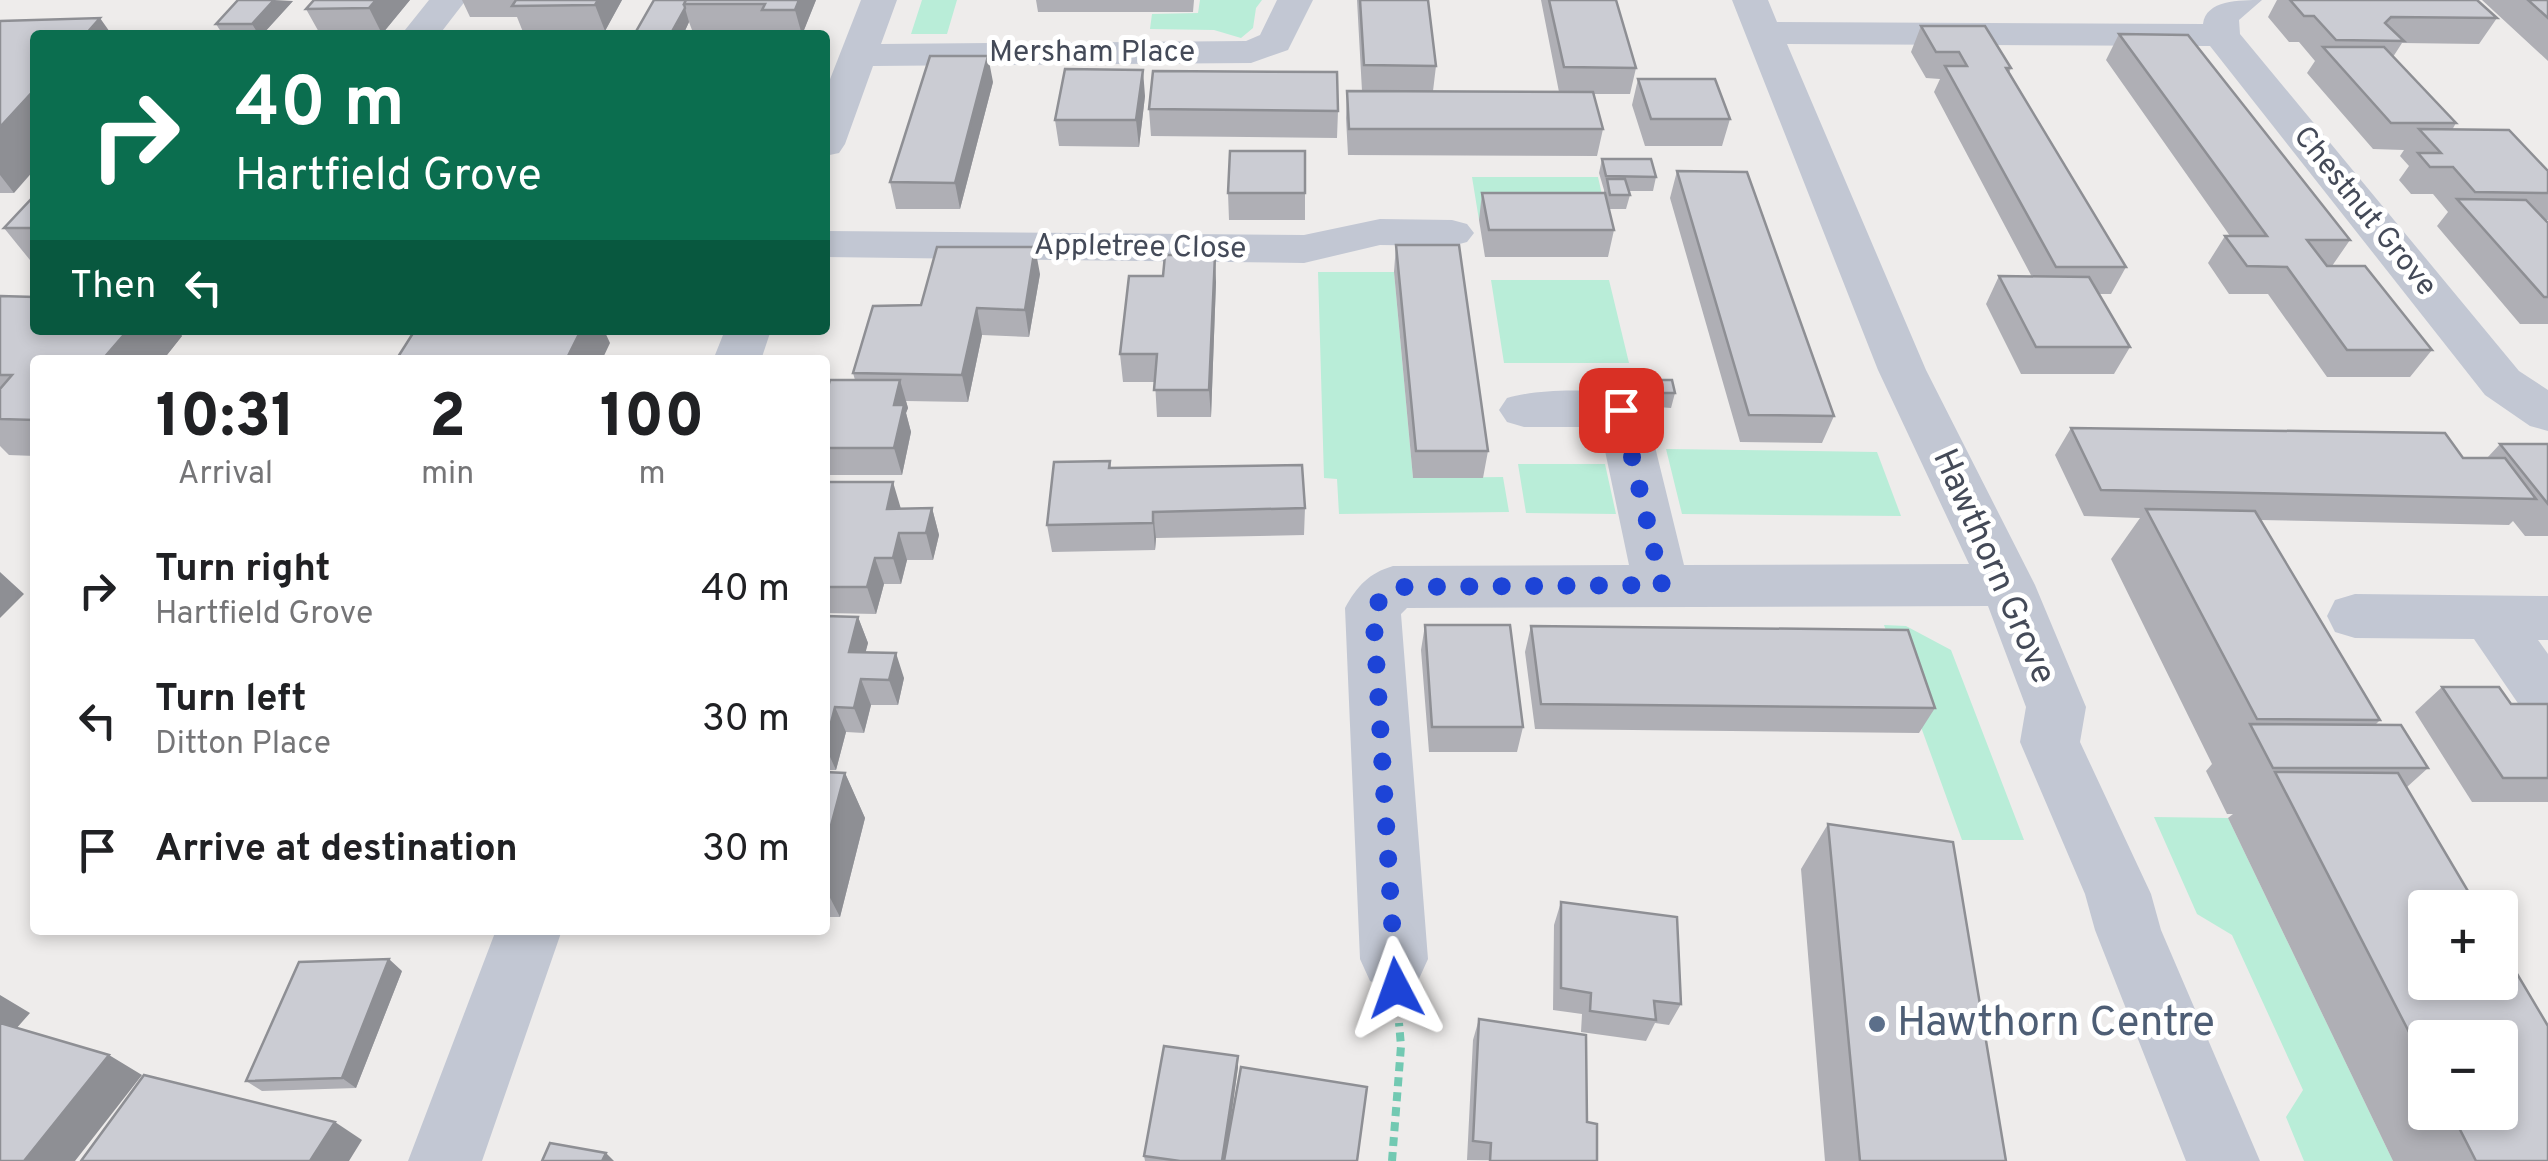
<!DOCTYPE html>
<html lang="en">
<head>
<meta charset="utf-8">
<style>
  :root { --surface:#fff; --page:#f6f6f6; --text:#202124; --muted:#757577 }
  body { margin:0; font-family:Overpass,sans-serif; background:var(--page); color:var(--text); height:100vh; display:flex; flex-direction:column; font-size:38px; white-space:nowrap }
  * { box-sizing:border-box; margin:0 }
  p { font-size:32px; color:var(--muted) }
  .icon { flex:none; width:55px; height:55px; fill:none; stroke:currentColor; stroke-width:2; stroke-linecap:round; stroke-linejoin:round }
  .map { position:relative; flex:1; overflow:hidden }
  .sheet { position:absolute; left:30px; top:355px; width:800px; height:580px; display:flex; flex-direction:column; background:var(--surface); border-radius:10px; box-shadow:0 5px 15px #0003 }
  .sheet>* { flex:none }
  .guide { position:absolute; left:30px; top:30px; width:800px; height:305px; border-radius:10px; box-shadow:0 5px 15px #0003; background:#0b6e4f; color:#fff; overflow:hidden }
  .controls { position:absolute; left:2408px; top:890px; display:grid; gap:20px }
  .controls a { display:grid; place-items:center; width:110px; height:110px; border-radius:10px; background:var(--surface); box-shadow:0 5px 15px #0003; font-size:50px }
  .pin { position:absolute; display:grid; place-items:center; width:85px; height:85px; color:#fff; margin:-42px; border-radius:20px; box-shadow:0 5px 15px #0006 }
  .me { position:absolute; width:110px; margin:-55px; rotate:356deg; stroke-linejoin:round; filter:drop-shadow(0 0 8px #0008) }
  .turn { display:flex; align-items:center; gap:35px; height:210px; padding:0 40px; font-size:45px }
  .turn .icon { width:130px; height:130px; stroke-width:2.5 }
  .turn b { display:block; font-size:70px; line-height:85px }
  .then { display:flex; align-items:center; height:95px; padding:0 40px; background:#0003; gap:20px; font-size:38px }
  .eta { display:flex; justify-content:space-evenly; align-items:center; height:170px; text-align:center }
  .eta b { font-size:60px; font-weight:800; line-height:70px }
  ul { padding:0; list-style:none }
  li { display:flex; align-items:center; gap:30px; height:130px; padding:0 40px }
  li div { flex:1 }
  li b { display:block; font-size:38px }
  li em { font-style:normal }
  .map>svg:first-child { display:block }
</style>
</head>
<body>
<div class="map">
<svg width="2548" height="1161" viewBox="0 0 2548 1161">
  <rect width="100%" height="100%" fill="#eeeceb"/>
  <!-- green -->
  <path fill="#b9edd8" d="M922 0H957L947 34H911Z
    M1200 0H1262L1256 8 1253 28 1241 38 1214 30 1150 29 1152 14 1198 13Z
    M1472 177H1598L1608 221 1479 220Z
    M1318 272H1394L1413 478 1503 477 1509 512 1339 514 1337 479 1324 478Z
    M1491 280H1609L1629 363H1504Z
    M1666 449 1877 452 1901 516 1682 514Z
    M1518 464H1605L1616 514 1526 513Z
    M1884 625 1906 626 1951 650 2024 840H1962Z
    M2154 817 2228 818 2393 1161H2304L2286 1117 2303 1090 2232 935 2197 914Z"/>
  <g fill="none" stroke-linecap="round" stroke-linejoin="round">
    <!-- path -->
    <path stroke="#72c9b2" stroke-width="8" stroke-dasharray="9 6" stroke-linecap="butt" d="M1392 1161 1401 1046 1399 1023"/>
    <!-- street -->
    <path fill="#c2c7d3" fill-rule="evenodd" d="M429 0H466L439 35H401Z
      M861 0H897L881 44 1246 41 1260 35 1277 0H1313L1288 50 1251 63 873 66 845 144 839 153 825 156V92Z
      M1732 0H1768L1777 22 2203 24C2206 0 2239 0 2262 0L2239 20 2240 34 2519 371 2548 390V431L2530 426 2485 395 2210 46 1787 44 1926 370 2035 585 2086 707 2080 742 2151 894 2161 930 2260 1161H2186L2095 930 2085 894 2020 742 2026 707 1988 606 1407 608 1401 614 1428 959 1418 981 1394 991 1370 981 1360 959 1345 608C1357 586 1369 573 1393 566L1629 565 1600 427H1524L1507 422 1499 410 1507 398C1540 388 1605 388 1638 398L1646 410 1684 565 1969 564 1878 370Z
      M1380 219 1452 220 1467 224 1474 233 1467 242 1452 246 1380 245 1304 263 825 257V231L1304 235Z
      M725 330H771L761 360H713Z
      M2355 594 2548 596V640H2538L2548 654V722L2526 715 2474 639 2355 638 2335 632 2327 616 2335 600Z
      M496 930H562L482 1161H408Z"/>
  </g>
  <!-- wall -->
  <path fill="#afafb5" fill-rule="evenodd" d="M314 0H410L382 34H320L306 9Z
    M462 0H622L605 31 523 32 517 17H470Z
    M654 0H816L802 35H769L768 30H692L689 22 683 35H634Z
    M1036 0H1194L1193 12H1038Z
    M1357 0H1428L1436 66 1433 91 1559 92 1541 0H1616L1636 68 1630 94H1593L1603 129 1597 156 1348 155 1346 118 1347 91H1362Z
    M2277 0H2477L2497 18 2479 44 2402 43 2393 57 2456 123 2452 130 2548 171V220H2546L2548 223V324H2520L2437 226 2448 212 2433 194H2411L2399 180 2409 166 2400 156 2404 150 2373 149 2307 73 2315 61 2299 42H2289L2268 17Z
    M2482 0H2548V61Z
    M293 1 262 35H223L216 24Z
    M0 21 14 193H0Z
    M1921 26 2011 68 2009 73 2126 267 2111 294H2099L2130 347 2114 374H2021L1986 304 1999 276 2032 277 1934 92 1940 79 1926 78 1911 52Z
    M2119 34 2350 240 2332 266 2432 350 2410 377H2327L2268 294H2229L2208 263 2225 236H2230L2106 60Z
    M1638 79 1730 119 1722 146H1645L1632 105Z
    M993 82 960 209H896L890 182Z
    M1145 96 1139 147 1059 146 1055 120Z
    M1149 109 1338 111 1337 138 1151 136Z
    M1305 151V220H1229L1228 193Z
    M1602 159 1656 177 1653 191H1628L1630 195 1626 209H1609L1614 230 1608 257H1485L1479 220 1482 193H1604V190L1599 173Z
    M1677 171 1834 416 1822 443 1740 442 1670 198Z
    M35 195V265H34L4 228Z
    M1396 245 1488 451 1483 478H1413L1394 272Z
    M1040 274 1029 337 982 335 968 402 906 401 908 408 906 413 911 432 902 475H825V398L855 380 853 373 921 305Z
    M1216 282 1211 417H1157L1155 382H1123L1120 354Z
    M0 296 35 330H177L182 336 163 360H35V456L9 455 0 446Z
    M1659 380 1675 393 1671 408 1658 407 1655 394Z
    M2071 428 2463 458H2487L2500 444H2548V536H2525L2513 521 2509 525 2260 520 2380 720 2375 725 2428 768 2407 787 2548 1161H2393L2228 818 2233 814H2227L2206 771 2212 764 2111 559 2140 518 2084 516 2055 455ZM2425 1038 2500 1112H2425Z
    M1110 461 1111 468 1305 508 1304 535 1156 538 1155 550 1052 552 1047 525Z
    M825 482 901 509 932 508 939 535 933 560H907L901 584H884L876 614 825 613Z
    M825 616 858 617 868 643 865 652 904 678 898 705H871L864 733 846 732 836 770H825Z
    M1425 625 1523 727 1517 752H1429L1421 650Z
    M1531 626 1935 708 1919 733 1535 729 1525 652Z
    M2442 687 2511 704H2548V802H2472L2415 712Z
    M825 772 845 773 865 818 840 917H825Z
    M1828 824 2006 1161H1825L1801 869Z
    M1561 902 1681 1004 1669 1025 1655 1023 1646 1041 1581 1032 1582 1014 1553 1010 1554 925Z
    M402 971 356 1088 262 1091 246 1081Z
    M1479 1019 1587 1122 1597 1161 1467 1160 1473 1040Z
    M1238 1056V1067L1227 1148 1357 1161H1145L1144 1156Z"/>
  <!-- shaded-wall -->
  <path fill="#8e8f94" d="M274 0 293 1 262 35H259L252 24Z
    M376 0H410L382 34 369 8Z
    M598 0H622L605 31 595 5Z
    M799 0H816L802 35 795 10Z
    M685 8 689 22 683 35H670Z
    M100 18 112 35H85Z
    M988 56 993 82 960 209 955 183Z
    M1143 70 1145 96 1139 147 1136 120Z
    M35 89V169L14 193 0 175V127Z
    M1035 247 1040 274 1029 337 1025 310Z
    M1215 255 1216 282 1211 417 1209 390Z
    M977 308 982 335 968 402 962 375Z
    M128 330H177L182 336 163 360H102Z
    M581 330H604L610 343 602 360H566Z
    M900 380 908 408 906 413 911 432 902 475 894 448V405Z
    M893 482 901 509H887Z
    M932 508 939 535 933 560 926 533Z
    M1153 512 1156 538 1155 550 1153 523Z
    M899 533 907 560 901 584 893 558Z
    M875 558 884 584 876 614 867 587Z
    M0 572 24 594 0 618Z
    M858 617 868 643 859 678 849 652Z
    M896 653 904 678 898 705 889 680Z
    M861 679 871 705 864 733 854 708Z
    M835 707 846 732 836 770 825 746Z
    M845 773 865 818 840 917 825 888V848Z
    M389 959 402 971 356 1088 342 1078Z
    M0 995 30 1013 0 1047Z
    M109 1055 142 1075 75 1161H24Z
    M1238 1056V1067L1225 1161H1222Z
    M335 1122 362 1140 349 1161H310Z
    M606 1153 614 1161H602Z"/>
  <!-- building -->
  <path fill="#cbccd3" stroke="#8e8f94" stroke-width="2.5" d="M238 0H274L252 24H216Z
    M314 0H376L369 8 306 9Z
    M516 0H598L595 5 512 6Z
    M654 0H686L684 4 685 8 670 35H634Z
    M686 0H799L795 10H762L765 4H684Z
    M1360 0H1428L1436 66 1364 65Z
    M1549 0H1616L1636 68 1564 67Z
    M2290 0H2477L2497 18 2391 17 2385 23 2404 41 2336 40 2314 16H2304Z
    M2528 0H2548V18Z
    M100 18 85 35H35V89L0 127V21Z
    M1921 26H1985L2011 68H2006L2126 267H2056L1945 66H1967L1959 52H1936Z
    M2119 34 2188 35 2350 240H2307L2327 266H2365L2432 350H2347L2287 267 2247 266 2225 236H2267Z
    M2323 47H2384L2456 123H2391Z
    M930 56H988L955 183 890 182Z
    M1065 69 1143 70 1136 120H1055Z
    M1153 71 1337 72 1338 111 1149 109Z
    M1638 79H1715L1730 119H1651Z
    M1347 91 1593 92 1603 129H1349Z
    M2419 129 2509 130 2548 171V193L2475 192 2453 167H2430L2418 153H2441Z
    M1230 151H1305V193H1228Z
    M1602 159H1651L1656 177 1606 176Z
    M1677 171 1747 172 1834 416 1749 415Z
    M1607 179H1625L1630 195H1610Z
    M1482 193H1605L1614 230H1489Z
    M35 195V228H4Z
    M2457 199 2526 200 2548 223V297H2544Z
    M1396 245H1459L1488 451H1416Z
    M937 247H1035L1025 310 977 308 962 375 853 373 873 306 921 305Z
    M1165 255H1215L1209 390H1154L1157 354H1120L1129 276H1163Z
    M1999 276 2089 277 2130 347H2036Z
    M0 296 35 297V330H128L102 360H35V420L0 419V389L12 375H0Z
    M415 330H581L566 360H396Z
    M830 380H900L894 405H904L894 448H825V398Z
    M1659 380H1672L1675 393H1662Z
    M2071 428 2445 433 2463 458H2505L2536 499 2101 490Z
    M2500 444H2548V504Z
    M1110 461 1109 468 1302 465 1305 508 1153 512V523L1047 525 1054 462Z
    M825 482H893L887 509 932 508 926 533H899L893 558H875L867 587H825Z
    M2146 509 2255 511 2380 720 2257 719Z
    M825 616 858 617 849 652 896 653 889 680 861 679 854 708 835 707 825 746Z
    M1425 625H1510L1523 727H1432Z
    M1531 626 1908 630 1935 708 1541 704Z
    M2442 687H2499L2511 704H2548V778H2503Z
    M2250 724 2401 725 2428 768H2273Z
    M825 772 845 773 825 848Z
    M2275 772 2398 773 2478 908H2425V982H2500V945L2548 1026V1161H2476L2451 1112H2500V1038H2425V1063Z
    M1828 824 1953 842 2006 1161H1860Z
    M1561 902 1677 917 1681 1004 1654 1001 1656 1020 1590 1011 1591 993 1561 988Z
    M389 959 342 1078 246 1081 299 962Z
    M1479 1019 1586 1035 1587 1122 1597 1124V1161H1490L1491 1143 1473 1141Z
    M0 1023 109 1055 24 1161H0Z
    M1164 1046 1238 1056 1222 1161H1180L1144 1156Z
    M1241 1067 1367 1087 1357 1161H1224Z
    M144 1075 335 1122 310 1161H81Z
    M550 1143 606 1153 602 1161H542Z"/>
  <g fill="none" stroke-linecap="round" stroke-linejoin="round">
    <!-- route -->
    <path stroke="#1d44d7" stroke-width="18" stroke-dasharray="0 32.4" d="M1396 988 1373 608 1393 587 1662 585 1621 410"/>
  </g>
  <!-- markers -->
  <circle fill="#5c6f8a" stroke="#fff" stroke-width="4" cx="1877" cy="1024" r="10"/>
  <g text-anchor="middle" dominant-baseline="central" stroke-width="10" stroke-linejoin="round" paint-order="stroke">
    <!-- far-street labels -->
    <g font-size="30" fill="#444a58" stroke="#fff">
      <text x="1092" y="53">Mersham Place</text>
      <text transform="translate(2364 212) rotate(51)">Chestnut Grove</text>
      <text transform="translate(1140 248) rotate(1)">Appletree Close</text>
    </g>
    <!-- street labels -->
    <g font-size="35" fill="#444a58" stroke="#fff">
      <text transform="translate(1993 567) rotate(66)">Hawthorn Grove</text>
    </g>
    <!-- near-service labels -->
    <g font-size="42" fill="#4e5e75" stroke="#fff" text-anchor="start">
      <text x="1897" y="1024">Hawthorn Centre</text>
    </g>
  </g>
</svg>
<div class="controls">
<a>+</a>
<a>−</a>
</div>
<div class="pin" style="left:1621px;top:410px;background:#d93025"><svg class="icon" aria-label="arrive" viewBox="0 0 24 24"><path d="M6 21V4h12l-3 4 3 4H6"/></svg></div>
<svg class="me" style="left:1396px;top:988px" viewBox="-20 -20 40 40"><path d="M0-17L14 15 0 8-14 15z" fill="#1d44d7" stroke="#fff" stroke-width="4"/></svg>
<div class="guide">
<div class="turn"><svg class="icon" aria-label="right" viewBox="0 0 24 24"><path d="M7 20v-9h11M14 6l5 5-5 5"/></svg><div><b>40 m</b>Hartfield Grove</div></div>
<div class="then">Then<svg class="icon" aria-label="left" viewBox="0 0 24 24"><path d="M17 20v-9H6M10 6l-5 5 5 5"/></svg></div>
</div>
<section class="sheet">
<div class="eta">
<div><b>10:31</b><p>Arrival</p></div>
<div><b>2</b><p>min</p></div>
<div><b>100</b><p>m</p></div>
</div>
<ul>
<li><svg class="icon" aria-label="right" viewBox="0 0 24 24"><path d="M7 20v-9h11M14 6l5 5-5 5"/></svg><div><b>Turn right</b><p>Hartfield Grove</p></div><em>40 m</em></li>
<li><svg class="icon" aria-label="left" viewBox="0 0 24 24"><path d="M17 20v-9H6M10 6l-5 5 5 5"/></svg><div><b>Turn left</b><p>Ditton Place</p></div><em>30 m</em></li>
<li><svg class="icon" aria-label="arrive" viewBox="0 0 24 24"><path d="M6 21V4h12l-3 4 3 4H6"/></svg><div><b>Arrive at destination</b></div><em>30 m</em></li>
</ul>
</section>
</div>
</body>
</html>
